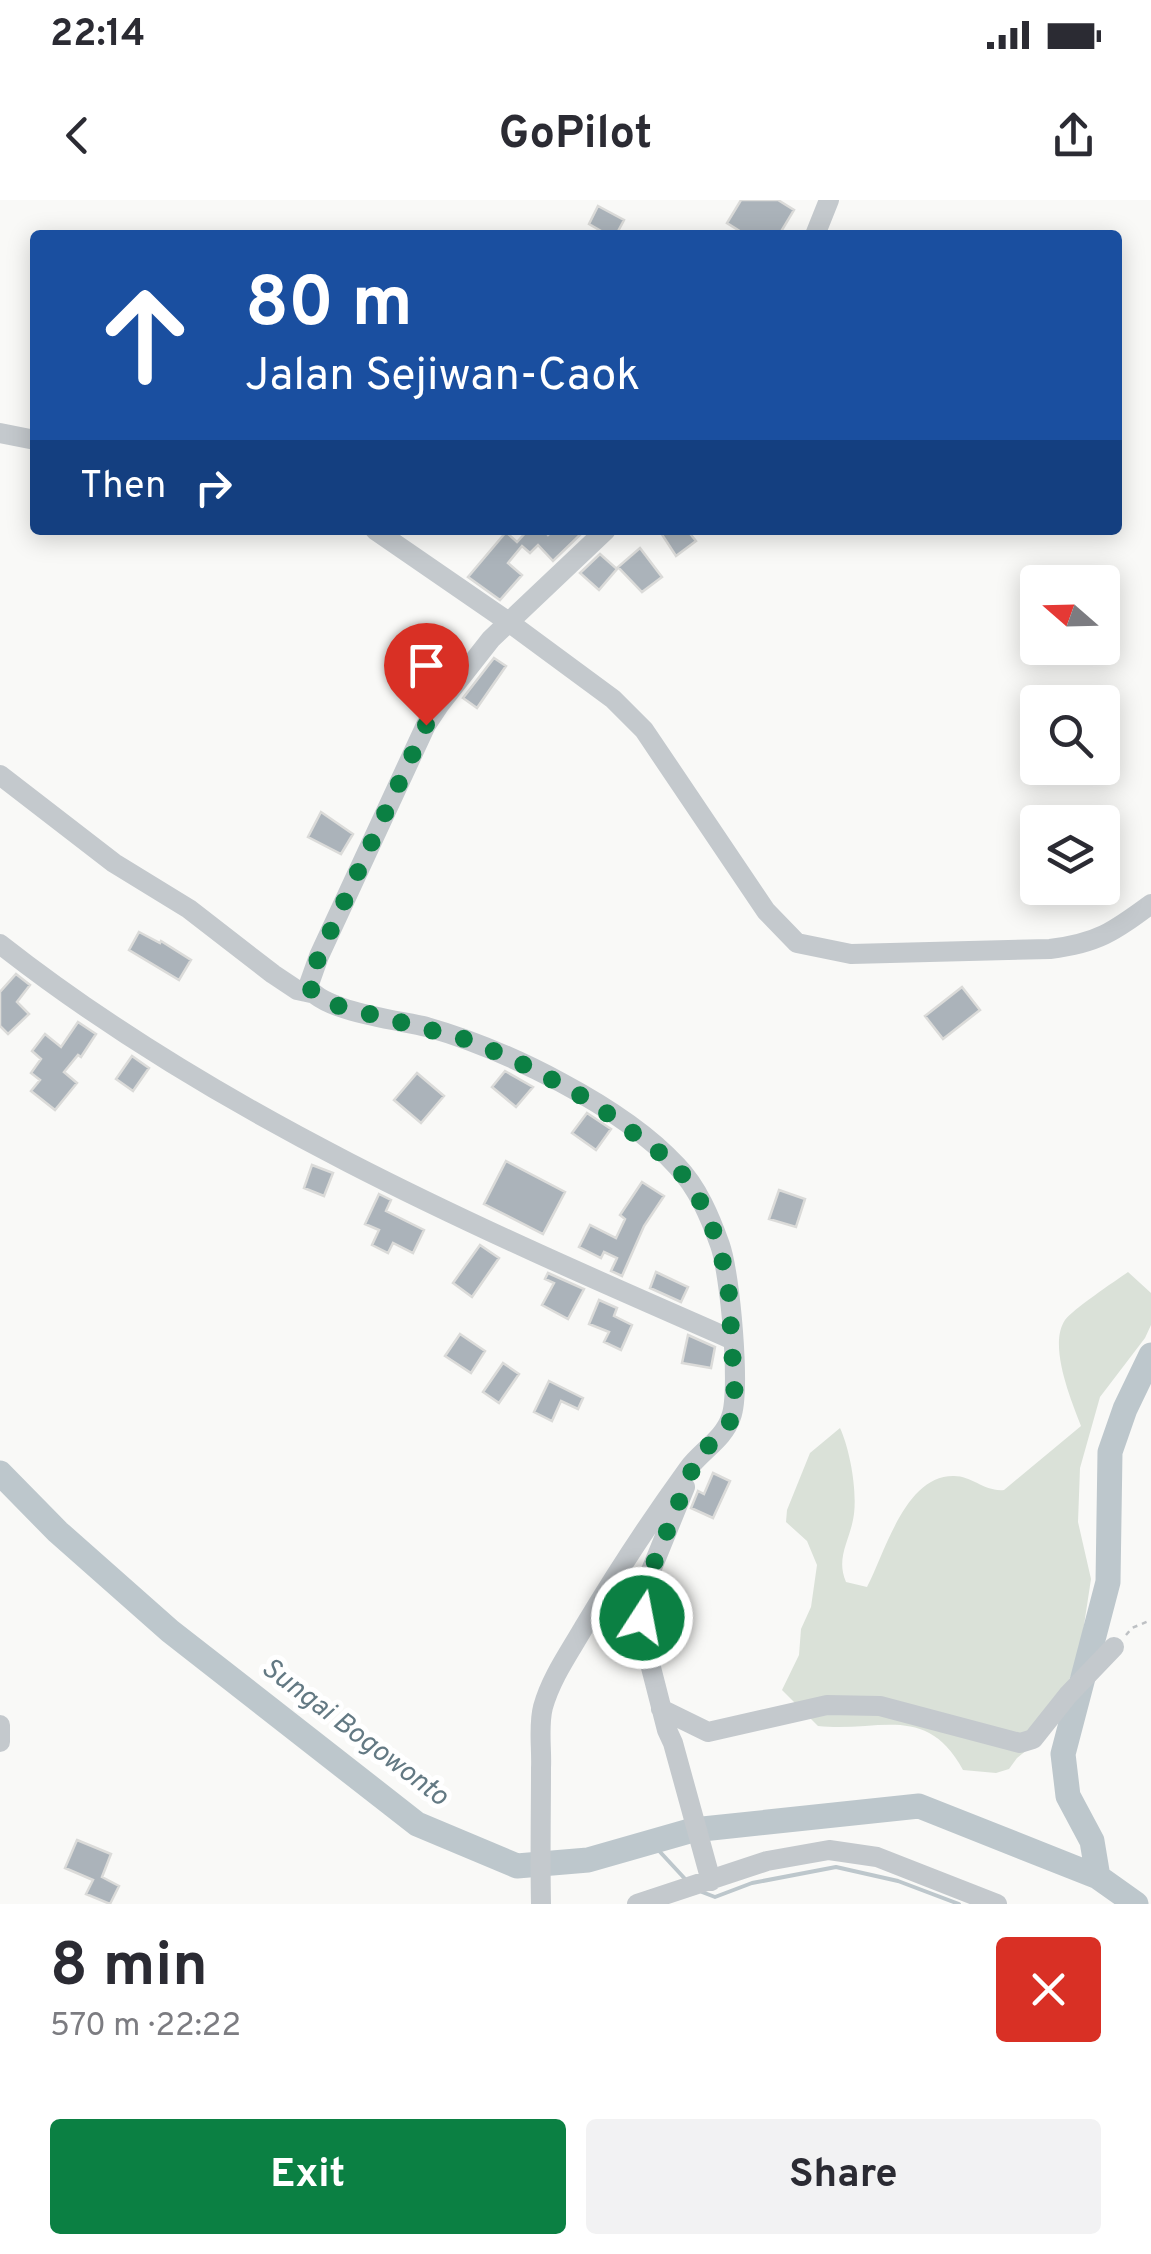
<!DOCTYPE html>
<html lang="en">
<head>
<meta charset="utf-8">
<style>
  :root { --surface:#fff; --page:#f2f2f3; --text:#2b2b33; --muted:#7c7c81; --accent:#0b8043 }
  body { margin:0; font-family:Overpass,sans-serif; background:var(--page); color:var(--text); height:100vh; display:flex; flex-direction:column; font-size:38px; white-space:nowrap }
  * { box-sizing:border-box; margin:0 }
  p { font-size:32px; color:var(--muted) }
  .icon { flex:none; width:55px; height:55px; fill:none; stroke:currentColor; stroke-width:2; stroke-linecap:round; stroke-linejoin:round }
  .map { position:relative; height:1704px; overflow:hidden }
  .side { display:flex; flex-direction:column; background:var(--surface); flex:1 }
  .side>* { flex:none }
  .hud { position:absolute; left:30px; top:30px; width:1092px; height:305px; border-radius:10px; box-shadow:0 5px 25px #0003; background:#1a4fa0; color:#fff; overflow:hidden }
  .needle { width:65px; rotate:290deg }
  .controls { position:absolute; left:1020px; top:365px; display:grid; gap:20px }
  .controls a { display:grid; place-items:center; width:100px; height:100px; border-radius:10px; background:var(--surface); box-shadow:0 5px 25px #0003; font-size:50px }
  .pin { position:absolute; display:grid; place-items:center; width:85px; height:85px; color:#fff; margin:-102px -42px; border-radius:50% 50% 50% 0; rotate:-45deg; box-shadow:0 0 10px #0007 }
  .pin .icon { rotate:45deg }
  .me { position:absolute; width:110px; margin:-55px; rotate:11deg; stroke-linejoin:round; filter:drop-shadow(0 0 8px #0008) }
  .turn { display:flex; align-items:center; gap:35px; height:210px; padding:0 50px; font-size:45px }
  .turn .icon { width:130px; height:130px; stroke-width:2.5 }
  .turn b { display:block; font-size:70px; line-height:85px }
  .then { display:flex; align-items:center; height:95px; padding:0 50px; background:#0003; gap:20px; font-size:38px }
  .round { display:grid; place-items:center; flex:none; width:105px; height:105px; border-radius:10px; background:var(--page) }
  .head { display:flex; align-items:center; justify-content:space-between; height:170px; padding:0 50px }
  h1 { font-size:60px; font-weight:700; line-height:75px }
  .primary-button { display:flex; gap:20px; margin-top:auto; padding:20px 50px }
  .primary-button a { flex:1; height:115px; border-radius:10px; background:var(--accent); color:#fff; font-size:40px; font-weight:700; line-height:115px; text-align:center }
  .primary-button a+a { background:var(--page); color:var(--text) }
  .status { display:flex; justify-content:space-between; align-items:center; height:70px; padding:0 50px; background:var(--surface); direction:ltr }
  .status svg { height:28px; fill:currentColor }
  header { display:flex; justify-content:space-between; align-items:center; height:130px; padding:0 50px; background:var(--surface); font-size:45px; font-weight:700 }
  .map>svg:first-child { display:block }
</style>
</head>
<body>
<div class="status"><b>22:14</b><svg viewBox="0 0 49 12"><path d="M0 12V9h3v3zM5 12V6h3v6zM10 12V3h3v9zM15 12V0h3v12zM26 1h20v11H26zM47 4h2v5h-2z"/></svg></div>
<header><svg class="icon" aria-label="back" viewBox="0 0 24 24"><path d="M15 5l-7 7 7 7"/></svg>GoPilot<svg class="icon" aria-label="share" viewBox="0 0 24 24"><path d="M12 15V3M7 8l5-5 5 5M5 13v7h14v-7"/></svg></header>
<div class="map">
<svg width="1151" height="1704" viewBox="0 0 1151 1704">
  <rect width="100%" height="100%" fill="#f9f9f7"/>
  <!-- green -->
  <path fill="#dae1d8" d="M1128 1072 1151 1093V1125L1145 1138 1100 1197 1080 1268 1078 1322 1091 1379 1079 1458 1043 1537 1017 1558 1009 1569 996 1573 963 1570C926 1502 878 1533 818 1526L782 1490 799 1455 801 1429 811 1407 817 1365 807 1341 786 1322 787 1310 810 1253 840 1228C850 1250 857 1289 854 1314 851 1339 835 1357 846 1382L867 1387C885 1353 905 1275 954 1276 972 1276 985 1292 1004 1290L1081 1226C1071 1200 1048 1145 1065 1120 1072 1110 1115 1081 1128 1072Z"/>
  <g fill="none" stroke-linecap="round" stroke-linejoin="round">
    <!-- stream -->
    <path stroke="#bdc7cc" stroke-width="4" d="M649 1640 687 1681
      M702 1692 715 1697 752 1683 836 1667 898 1681 959 1704"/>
    <!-- river -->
    <path stroke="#bdc7cc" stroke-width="25" d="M0 1273 58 1332 170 1431 417 1624 517 1666 588 1660 693 1630 919 1606 1098 1677 1136 1704
      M1098 1677 1092 1641 1068 1596 1063 1554 1108 1382 1110 1252 1125 1209 1151 1155"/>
  </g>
  <!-- building -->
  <path fill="#abb3ba" stroke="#dbdbd9" stroke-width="2.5" d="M741 0H778L794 10 779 35H746L727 23Z
    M598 6 624 20 616 35H608L589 24Z
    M528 330H544L548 335 554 330 583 332 553 361 538 345 530 353 522 346 508 363 522 375 500 400 468 377 506 332 517 342Z
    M659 330H687L696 341 676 356Z
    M640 348 662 377 642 392 618 367Z
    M600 354 617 369 599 390 580 373Z
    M420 452 437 460 444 470 438 477 425 480 410 473Z
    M494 458 506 466 477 508 463 498Z
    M321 612 353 634 341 654 308 637Z
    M139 732 160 743 161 741 191 760 179 780 129 750Z
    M16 774 30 785 17 802 29 814 8 834 0 826V792Z
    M962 787 980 810 943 839 925 816Z
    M78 822 96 834 81 857 78 855 64 872 77 883 55 910 31 891 40 880 31 873 41 859 32 851 45 834 61 847Z
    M132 856 149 868 133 891 116 879Z
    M505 871 533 887 516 907 492 887Z
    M417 873 444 896 421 923 394 900Z
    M587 913 611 929 596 950 572 933Z
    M506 961 565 992 543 1034 484 1004Z
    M312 965 333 973 324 996 304 988Z
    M642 982 664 996 644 1026 622 1076 611 1071 617 1058 604 1052 601 1058 579 1047 590 1025 616 1038 625 1019 620 1015Z
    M779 990 805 999 796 1027 769 1019Z
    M379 994 391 1000 386 1011 424 1030 413 1053 393 1043 388 1053 372 1045 379 1030 365 1024Z
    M480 1045 499 1058 472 1097 453 1083Z
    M656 1072 688 1087 681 1102 650 1088Z
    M548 1073 584 1089 568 1119 542 1105 554 1083 545 1079Z
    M599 1100 617 1108 614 1116 632 1125 621 1150 604 1142 609 1132 589 1124Z
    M460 1134 485 1151 471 1173 445 1156Z
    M688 1135 715 1147 711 1168 682 1163Z
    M503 1163 519 1174 499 1203 483 1192Z
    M549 1181 583 1198 578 1209 561 1201 552 1221 534 1212Z
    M713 1273 730 1281 713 1318 691 1308 698 1291 704 1294Z
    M77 1640 111 1654 102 1677 119 1686 110 1704 86 1694 93 1680 65 1668Z"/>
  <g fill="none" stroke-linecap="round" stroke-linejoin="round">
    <!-- path -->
    <path stroke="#bec1c4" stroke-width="2.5" stroke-dasharray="5 5" stroke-linecap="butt" d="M1126 1435 1132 1428 1151 1420"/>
    <!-- minor -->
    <path stroke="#c4c9cd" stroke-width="20" d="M815 35 829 0
      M0 233 35 240
      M375 330 510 423 613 499 644 530 766 711 797 743 851 754 1050 749C1098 743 1113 732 1151 704
      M0 575 114 663 189 709 273 774 297 790 311 793
      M0 744C219 916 477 1028 731 1139
      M685 1287 650 1373 642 1407 646 1448 667 1530 673 1543 711 1681
      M661 1509 708 1532 827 1505 880 1506 1020 1543 1033 1539 1068 1495 1114 1447
      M0 1525V1542
      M541 1704C540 1658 541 1613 541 1568 542 1549 538 1526 543 1507 551 1478 569 1453 584 1427 617 1372 651 1320 688 1269 701 1251 724 1239 731 1217 741 1191 730 1073 720 1045 710 1017 698 988 677 966 622 906 505 849 427 827 399 820 324 812 308 787L319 756 426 525 440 504 491 439 606 330
      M637 1704 767 1661 829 1650 877 1657 997 1704"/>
  </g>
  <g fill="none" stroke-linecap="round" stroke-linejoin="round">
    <!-- route -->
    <path stroke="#0b8043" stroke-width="18" stroke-dasharray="0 32.4" d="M426 525 319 756 308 787 328 803 472 841 535 870 592 902 676 965 708 1013 728 1079 735 1200 731 1220 720 1237 699 1253 650 1373 642 1418"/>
  </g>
  <g text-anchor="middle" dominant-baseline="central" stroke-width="10" stroke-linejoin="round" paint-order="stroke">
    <!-- water labels -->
    <g font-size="28" font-style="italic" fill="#637983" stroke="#fff">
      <text transform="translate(354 1533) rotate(37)">Sungai Bogowonto</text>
    </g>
  </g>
</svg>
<div class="controls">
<a><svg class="needle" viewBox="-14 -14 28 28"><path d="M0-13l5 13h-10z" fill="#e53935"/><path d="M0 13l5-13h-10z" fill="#7c7c81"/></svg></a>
<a><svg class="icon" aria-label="search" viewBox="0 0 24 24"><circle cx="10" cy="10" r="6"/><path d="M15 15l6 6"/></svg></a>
<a><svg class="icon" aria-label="layers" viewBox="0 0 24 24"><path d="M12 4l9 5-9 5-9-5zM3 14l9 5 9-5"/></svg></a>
</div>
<div class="pin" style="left:426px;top:525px;background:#d93025"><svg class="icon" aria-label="arrive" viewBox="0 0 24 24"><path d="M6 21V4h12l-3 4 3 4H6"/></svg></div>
<svg class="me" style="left:642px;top:1418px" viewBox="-20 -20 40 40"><circle r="17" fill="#0b8043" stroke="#fff" stroke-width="3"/><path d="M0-11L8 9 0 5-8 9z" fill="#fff"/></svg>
<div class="hud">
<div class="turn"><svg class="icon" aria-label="ahead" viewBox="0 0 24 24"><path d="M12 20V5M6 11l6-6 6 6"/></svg><div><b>80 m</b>Jalan Sejiwan-Caok</div></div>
<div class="then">Then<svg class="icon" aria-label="right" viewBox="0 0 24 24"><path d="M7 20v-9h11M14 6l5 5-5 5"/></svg></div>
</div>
</div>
<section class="side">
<div class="head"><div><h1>8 min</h1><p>570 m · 22:22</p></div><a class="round" style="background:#d93025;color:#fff"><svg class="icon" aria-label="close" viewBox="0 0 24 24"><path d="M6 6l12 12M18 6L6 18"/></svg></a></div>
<div class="primary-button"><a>Exit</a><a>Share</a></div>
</section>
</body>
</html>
